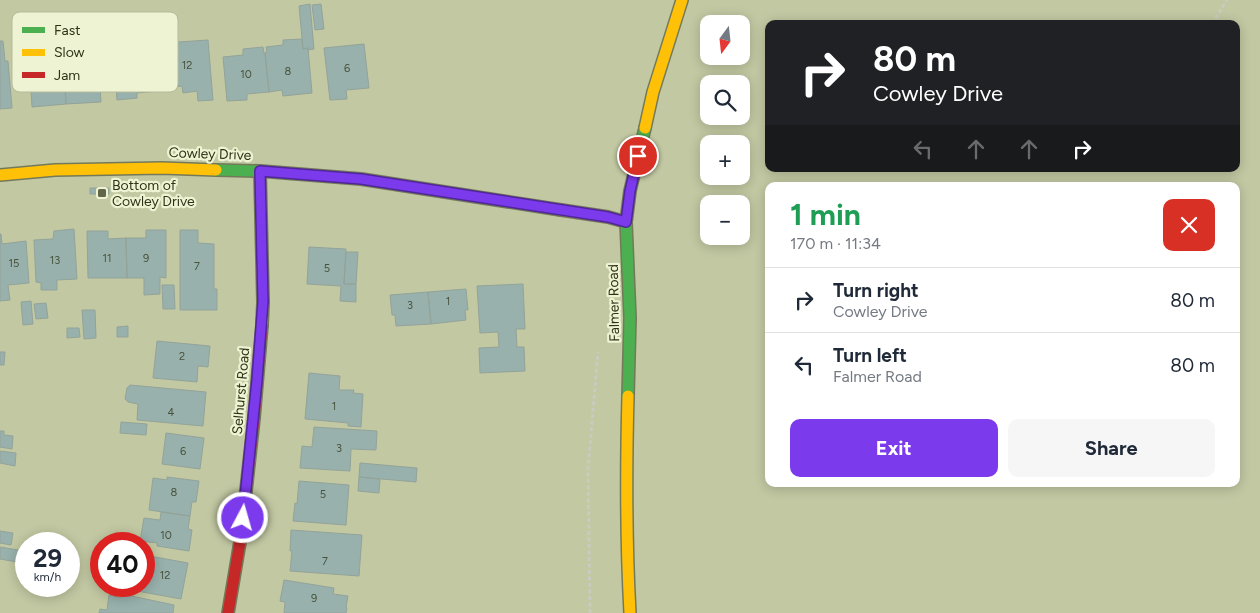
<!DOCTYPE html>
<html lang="en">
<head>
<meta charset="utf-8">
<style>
  :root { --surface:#fff; --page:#f6f6f7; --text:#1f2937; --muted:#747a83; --line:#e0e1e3; --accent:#7c3aed }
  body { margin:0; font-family:Figtree,sans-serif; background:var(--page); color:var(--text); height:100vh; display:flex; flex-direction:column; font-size:19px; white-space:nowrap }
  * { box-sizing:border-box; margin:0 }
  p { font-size:16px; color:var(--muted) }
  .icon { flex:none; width:28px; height:28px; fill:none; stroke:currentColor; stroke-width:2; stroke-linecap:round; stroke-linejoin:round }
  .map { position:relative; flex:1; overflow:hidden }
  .drawer { position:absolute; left:765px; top:182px; width:475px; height:305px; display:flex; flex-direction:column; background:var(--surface); border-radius:10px; box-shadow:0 2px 12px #0003 }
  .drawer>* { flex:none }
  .hud { position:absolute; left:765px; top:20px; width:475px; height:152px; border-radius:10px; box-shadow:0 2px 12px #0003; background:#202124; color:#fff; overflow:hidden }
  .needle { width:32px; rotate:195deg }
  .controls { position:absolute; left:700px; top:15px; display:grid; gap:10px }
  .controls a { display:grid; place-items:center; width:50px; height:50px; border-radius:10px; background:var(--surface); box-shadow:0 2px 12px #0003; font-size:25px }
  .speed { position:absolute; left:15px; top:532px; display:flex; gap:10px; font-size:25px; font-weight:700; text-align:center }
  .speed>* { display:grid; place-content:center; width:65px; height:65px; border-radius:50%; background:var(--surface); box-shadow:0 2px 12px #0003; line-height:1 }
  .speed small { font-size:12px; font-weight:400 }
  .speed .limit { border:8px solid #d22; background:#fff; color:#111 }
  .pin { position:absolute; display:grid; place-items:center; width:42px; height:42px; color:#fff; margin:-21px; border:2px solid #fff; border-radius:50%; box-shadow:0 1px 5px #0007 }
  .me { position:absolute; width:55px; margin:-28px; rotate:6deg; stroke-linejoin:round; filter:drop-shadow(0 0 4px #0008) }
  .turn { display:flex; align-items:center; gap:18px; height:105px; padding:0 25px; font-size:22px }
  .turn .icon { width:65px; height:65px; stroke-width:2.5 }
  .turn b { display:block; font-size:35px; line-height:42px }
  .lanes { display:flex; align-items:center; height:48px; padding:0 25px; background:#0003; justify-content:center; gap:25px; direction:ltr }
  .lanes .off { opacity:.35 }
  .round { display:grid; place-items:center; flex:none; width:52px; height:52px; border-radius:10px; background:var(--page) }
  .headline { display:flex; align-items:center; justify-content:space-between; height:85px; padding:0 25px }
  h1 { font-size:30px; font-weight:700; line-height:38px; color:#1e9e55 }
  .button { display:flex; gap:10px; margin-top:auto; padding:10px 25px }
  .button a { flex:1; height:58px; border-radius:10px; background:var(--accent); color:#fff; font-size:20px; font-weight:700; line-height:58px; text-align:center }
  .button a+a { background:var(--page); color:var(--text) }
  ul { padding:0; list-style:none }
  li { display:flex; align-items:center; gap:15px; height:65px; padding:0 25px; border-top:1px solid var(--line) }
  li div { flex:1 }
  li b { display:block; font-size:19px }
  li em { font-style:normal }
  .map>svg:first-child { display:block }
</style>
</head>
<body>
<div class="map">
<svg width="1260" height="613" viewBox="0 0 1260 613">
  <rect width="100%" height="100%" fill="#c2c8a2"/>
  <!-- building -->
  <path fill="#98b1ac" stroke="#93a399" d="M310 4 314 49 308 50V48L303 49 299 6Z
    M321 4 324 29 315 30 312 5Z
    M135 26 136 42 154 40 158 91 137 93V98L117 100 113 43H118L117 27Z
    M302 39 303 49 308 48 312 93 283 96 282 90 269 92 265 53 267 52 266 47 283 45V40Z
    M208 40 213 100 198 101 197 91 183 93 182 86 166 88 163 43Z
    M0 41H3L5 61H8L12 108 0 109Z
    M364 44 369 88 346 90 347 99 330 100 324 48Z
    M81 45V55L98 54 101 102 66 104 63 56H65V47Z
    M263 47 264 53H265L269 92 247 94V100L227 101 223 57 243 55V49Z
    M63 56 66 104 32 107 29 58Z
    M90 188H109V194H90Z
    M74 229 77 279 57 280V290H41V283L36 282 34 240 53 239 54 231Z
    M146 230H166V278L160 277V294L144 295V278H127L126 238H146Z
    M180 230H198V243L214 244V289H217V310H180Z
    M87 231H108V239L126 238 127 278H88Z
    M0 234H1L2 244 26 241 29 283 8 285 10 300 0 301Z
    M309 247 346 249 344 284H356V302L340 301 341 286 307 284Z
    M346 252H358L356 284H344Z
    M523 284 525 329H516L517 347H524L525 371 480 373 479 348 499 347 498 332 480 333 477 286Z
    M162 285H174L175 309H163Z
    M466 289 468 310H465L466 320 431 324 428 292Z
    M428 292 431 324 396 326 395 315H392L390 295Z
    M31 301 33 324 23 325 21 302Z
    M46 303 48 318 36 319 34 304Z
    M82 310H95L96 338 84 339Z
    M128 326V337H117V327Z
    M67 328H79L80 337 67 338Z
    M157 341 210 346 208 367 198 366 197 382 153 378Z
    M0 352H5L4 365H0Z
    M309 373 340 376 339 390H354L353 393 363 394 361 427 348 426V423L305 419Z
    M130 385 206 392 203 426 137 420 138 404 128 402 125 399 127 388Z
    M121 422 147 424 146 435 120 433Z
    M314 427 377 431 376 450 351 449 350 471 300 468 302 446 312 447Z
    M0 431H4V435L13 436 12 449 0 447Z
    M166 433 204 438 200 469 162 464Z
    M0 451 16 453 15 466 0 463Z
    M360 463 417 468 416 482 359 477Z
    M167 477 199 481 196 502H192L190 516 149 510 153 478 167 480Z
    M359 477 380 479 379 493 358 491Z
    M299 481 349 485 346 525 293 521 295 503 297 504Z
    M161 512 190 516 188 529 192 530 189 551 157 546V543L140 541 144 518 160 520Z
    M291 530 362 535 359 576 290 571 292 551H290Z
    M0 531 13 533 11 545 0 543Z
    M0 547 18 550 17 562 0 559Z
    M144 555 188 563 181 599 115 587V586H144Z
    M284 580 334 588 333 594 348 596 346 607 347 608 346 613H284L285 602 280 601Z
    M122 594 174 605 173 613H99L100 609 107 610 109 595 121 598Z"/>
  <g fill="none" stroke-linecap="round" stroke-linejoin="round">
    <!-- fast casing -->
    <g stroke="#747959" stroke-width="14">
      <path id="fast" d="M216 170 260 171 361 179 561 210
        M628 396 630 318 626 222 630 191 645 128"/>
    </g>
    <!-- slow casing -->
    <g stroke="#747959" stroke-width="14">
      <path id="slow" d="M645 128 653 92 682 0
        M260 171 263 302 262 325
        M0 175 55 170 162 168 216 170
        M561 210 608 217 626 222
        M628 396C626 469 626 541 630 613"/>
    </g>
    <!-- jam casing -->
    <g stroke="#747959" stroke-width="14">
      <path id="jam" d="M228 613 241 536 254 418 262 325"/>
    </g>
    <!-- path -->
    <path stroke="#c8cbbe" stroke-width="3" stroke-dasharray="4 2.5" stroke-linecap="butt" d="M1212 24 1227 0
      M590 613 588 469 598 352"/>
    <!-- fast -->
    <use href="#fast" stroke="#4caf50" stroke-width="11"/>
    <!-- slow -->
    <use href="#slow" stroke="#ffc107" stroke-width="11"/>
    <!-- jam -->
    <use href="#jam" stroke="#c62828" stroke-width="11"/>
  </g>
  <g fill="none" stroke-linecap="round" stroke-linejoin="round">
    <!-- route casing -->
    <g stroke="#51269a" stroke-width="12">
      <path id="route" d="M243 518 257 380 263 302 260 171 361 179 608 217 626 222 630 191 638 156"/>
    </g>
    <!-- route -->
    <use href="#route" stroke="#7c3aed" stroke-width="9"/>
  </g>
  <!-- markers -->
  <rect fill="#626648" stroke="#eef4d3" stroke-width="2" x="97" y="188" width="10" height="10" rx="2.5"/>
  <g text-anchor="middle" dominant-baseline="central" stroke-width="4.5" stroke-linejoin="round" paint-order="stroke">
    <!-- number labels -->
    <g font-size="11" fill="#48523c">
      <text x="187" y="65">12</text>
      <text x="347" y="68">6</text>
      <text x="288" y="71">8</text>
      <text x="246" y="74">10</text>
      <text x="107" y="258">11</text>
      <text x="146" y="258">9</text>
      <text x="55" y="260">13</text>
      <text x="14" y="263">15</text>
      <text x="197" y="266">7</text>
      <text x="327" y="268">5</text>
      <text x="448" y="301">1</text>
      <text x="410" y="305">3</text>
      <text x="182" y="356">2</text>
      <text x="334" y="406">1</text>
      <text x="171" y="412">4</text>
      <text x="339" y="448">3</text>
      <text x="183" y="451">6</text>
      <text x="174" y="492">8</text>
      <text x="323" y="494">5</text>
      <text x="166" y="535">10</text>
      <text x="325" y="561">7</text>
      <text x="165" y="575">12</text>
      <text x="314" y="598">9</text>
    </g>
    <!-- street labels -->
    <g font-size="14" fill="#2e3217" stroke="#eef4d3">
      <text transform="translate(210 154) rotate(2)">Cowley Drive</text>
      <text transform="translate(614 303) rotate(-91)">Falmer Road</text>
      <text transform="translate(241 391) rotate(-85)">Selhurst Road</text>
    </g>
    <!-- poi labels -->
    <g font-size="14" fill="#2e3217" stroke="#eef4d3" text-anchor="start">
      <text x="112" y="185">Bottom of<tspan x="112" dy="16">Cowley Drive</tspan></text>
    </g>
  </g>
  <!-- legend -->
  <rect x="12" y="12" width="166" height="80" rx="8" fill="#eef4d3" stroke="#b4ba9b" stroke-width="1"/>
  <rect x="22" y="27" width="23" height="6" fill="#4caf50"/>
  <rect x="22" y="49" width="23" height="7" fill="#ffc107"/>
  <rect x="22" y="72" width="23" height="6" fill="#c62828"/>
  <g font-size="14" fill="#2e3217">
    <text x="54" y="35">Fast</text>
    <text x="54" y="57">Slow</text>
    <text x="54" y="80">Jam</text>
  </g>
</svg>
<div class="controls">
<a><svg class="needle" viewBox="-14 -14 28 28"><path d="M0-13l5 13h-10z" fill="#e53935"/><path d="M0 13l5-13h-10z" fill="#747a83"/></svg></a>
<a><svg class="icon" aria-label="search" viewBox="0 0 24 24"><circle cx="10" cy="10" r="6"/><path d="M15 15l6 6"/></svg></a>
<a>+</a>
<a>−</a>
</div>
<div class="speed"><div>29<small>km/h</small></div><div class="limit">40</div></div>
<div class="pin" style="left:638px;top:156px;background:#d93025"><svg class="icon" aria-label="arrive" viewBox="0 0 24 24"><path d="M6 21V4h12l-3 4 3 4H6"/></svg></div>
<svg class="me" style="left:243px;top:518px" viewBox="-20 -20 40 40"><circle r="17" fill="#7c3aed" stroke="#fff" stroke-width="3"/><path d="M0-11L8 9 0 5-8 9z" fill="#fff"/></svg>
<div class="hud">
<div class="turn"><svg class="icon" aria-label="right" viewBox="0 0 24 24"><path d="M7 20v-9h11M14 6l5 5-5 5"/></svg><div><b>80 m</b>Cowley Drive</div></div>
<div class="lanes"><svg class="icon off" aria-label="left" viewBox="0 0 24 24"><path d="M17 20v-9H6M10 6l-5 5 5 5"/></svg><svg class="icon off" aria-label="ahead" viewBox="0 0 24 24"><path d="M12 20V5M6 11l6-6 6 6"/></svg><svg class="icon off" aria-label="ahead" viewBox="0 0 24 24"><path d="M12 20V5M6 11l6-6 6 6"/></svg><svg class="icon" aria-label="right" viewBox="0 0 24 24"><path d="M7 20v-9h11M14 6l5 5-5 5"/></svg></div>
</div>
<section class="drawer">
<div class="headline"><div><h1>1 min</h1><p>170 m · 11:34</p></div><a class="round" style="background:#d93025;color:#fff"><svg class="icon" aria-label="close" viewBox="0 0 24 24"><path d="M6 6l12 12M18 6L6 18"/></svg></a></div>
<ul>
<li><svg class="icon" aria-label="right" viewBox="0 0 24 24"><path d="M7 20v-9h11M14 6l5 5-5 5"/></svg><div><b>Turn right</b><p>Cowley Drive</p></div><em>80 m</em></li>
<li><svg class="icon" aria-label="left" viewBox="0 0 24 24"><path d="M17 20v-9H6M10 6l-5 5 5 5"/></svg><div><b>Turn left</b><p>Falmer Road</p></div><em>80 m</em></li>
</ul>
<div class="button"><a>Exit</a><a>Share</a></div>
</section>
</div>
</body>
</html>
